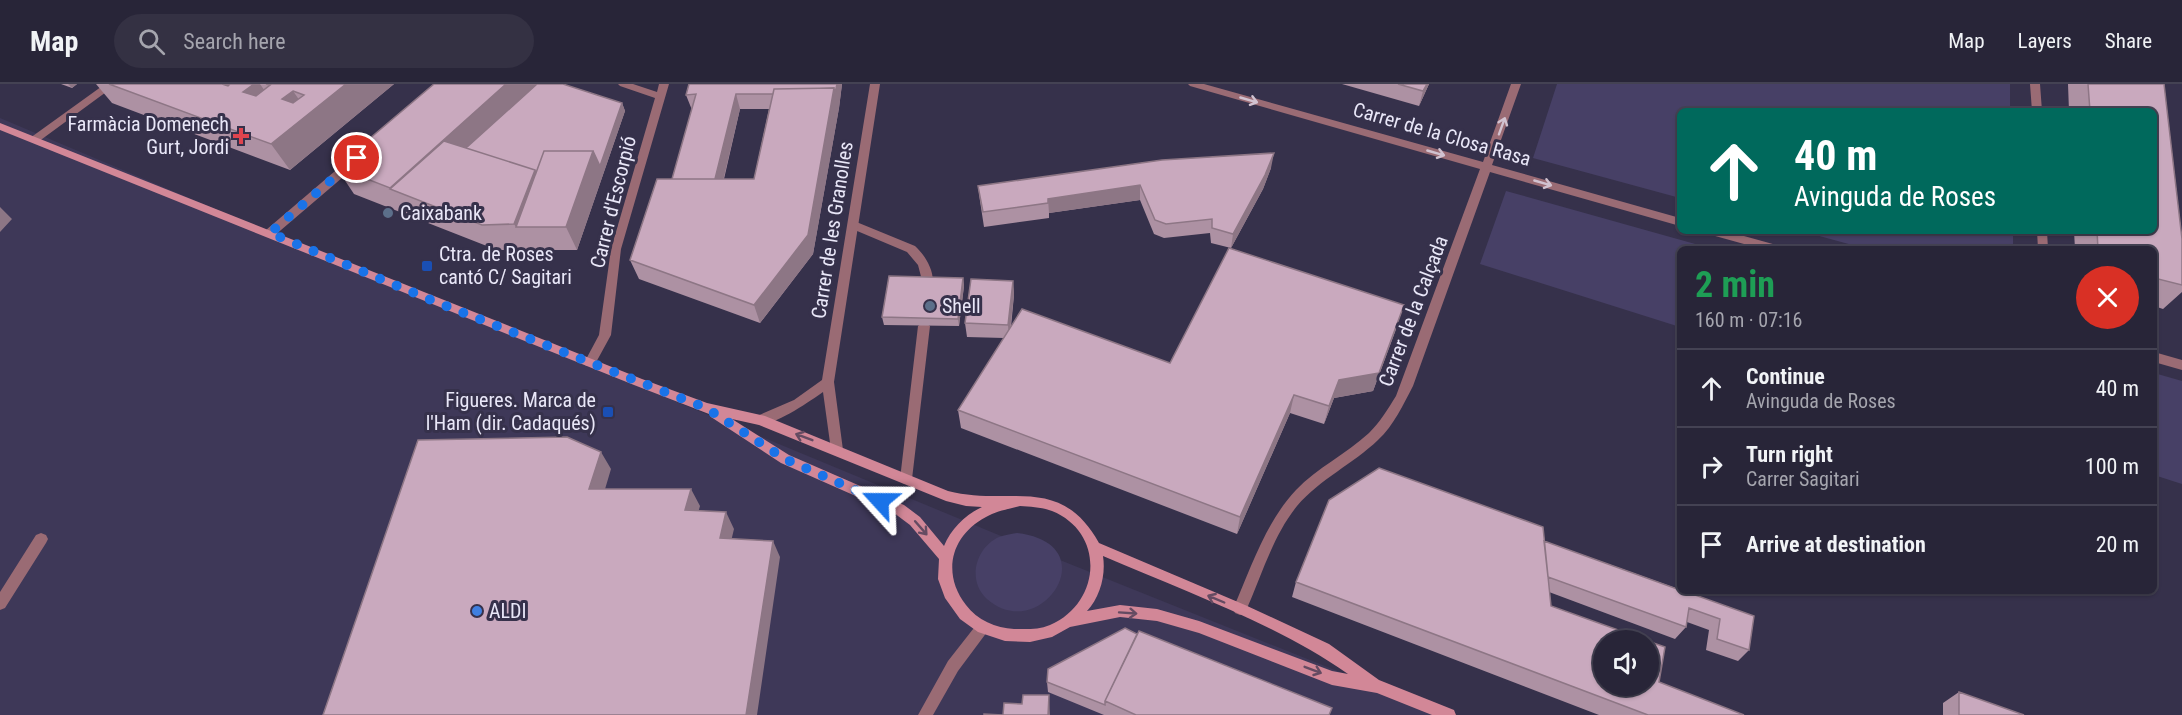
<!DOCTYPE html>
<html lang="en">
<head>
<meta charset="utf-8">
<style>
  :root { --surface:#282538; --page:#343143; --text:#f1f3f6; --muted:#a5a5ae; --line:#444253 }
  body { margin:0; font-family:"Roboto Condensed",sans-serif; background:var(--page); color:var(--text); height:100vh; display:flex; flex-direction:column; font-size:22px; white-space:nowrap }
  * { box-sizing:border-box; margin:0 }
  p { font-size:20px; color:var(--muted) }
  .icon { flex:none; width:33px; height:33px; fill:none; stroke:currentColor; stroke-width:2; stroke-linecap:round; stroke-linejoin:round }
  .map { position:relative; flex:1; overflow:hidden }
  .side { position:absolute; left:1677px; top:162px; width:480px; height:348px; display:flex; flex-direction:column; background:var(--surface); border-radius:9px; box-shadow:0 2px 4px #0004,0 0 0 2px var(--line) }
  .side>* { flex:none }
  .banner { position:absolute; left:1677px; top:24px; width:480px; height:126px; border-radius:9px; box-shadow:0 2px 4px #0004,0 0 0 2px var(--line); background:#00695c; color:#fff; overflow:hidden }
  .tools { position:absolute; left:1593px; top:546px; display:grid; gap:12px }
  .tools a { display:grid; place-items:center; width:66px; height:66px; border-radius:50%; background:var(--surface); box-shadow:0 2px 4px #0004,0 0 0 2px var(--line); font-size:30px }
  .pin { position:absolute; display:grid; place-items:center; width:51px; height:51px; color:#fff; margin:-26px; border:3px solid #fff; border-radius:50%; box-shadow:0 2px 6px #0007 }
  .me { position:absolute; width:66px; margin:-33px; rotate:294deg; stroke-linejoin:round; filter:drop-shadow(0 0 4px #0008) }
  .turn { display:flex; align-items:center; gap:21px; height:126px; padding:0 18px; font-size:27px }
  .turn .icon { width:78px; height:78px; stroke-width:2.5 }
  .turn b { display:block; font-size:42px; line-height:51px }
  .round { display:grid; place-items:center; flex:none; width:63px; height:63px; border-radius:32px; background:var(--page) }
  .summary { display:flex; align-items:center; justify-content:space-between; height:102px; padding:0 18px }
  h1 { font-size:36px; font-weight:700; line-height:45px; color:#1e9e55 }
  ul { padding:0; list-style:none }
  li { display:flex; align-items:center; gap:18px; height:78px; padding:0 18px; border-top:2px solid var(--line) }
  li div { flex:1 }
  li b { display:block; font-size:22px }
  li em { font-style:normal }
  header { display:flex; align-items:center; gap:36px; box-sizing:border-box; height:84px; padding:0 30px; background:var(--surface); border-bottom:2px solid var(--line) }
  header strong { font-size:28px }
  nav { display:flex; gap:33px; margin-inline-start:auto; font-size:21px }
  .search { width:420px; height:54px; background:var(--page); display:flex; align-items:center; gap:15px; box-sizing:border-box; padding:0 21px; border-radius:33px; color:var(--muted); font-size:22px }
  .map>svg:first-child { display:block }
</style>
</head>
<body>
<header>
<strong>Map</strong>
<div class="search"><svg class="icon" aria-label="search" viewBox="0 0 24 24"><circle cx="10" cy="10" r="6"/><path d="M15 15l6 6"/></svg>Search here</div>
<nav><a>Map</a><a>Layers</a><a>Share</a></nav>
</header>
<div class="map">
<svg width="2182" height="631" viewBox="0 0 2182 631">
  <rect width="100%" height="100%" fill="#36314b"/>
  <!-- built -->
  <path fill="#3e3858" d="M0 34 404 205 1030 464 1447 631H0Z"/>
  <!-- green -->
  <path fill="#474066" d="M1557 0H2010V27H1680V114L1533 74Z
    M1506 107 1713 165H1680V243L1480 180Z
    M1801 147H2013V165H1867Z
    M2154 289 2182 297V400L2154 391Z
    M1017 449C1109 460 1040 562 987 515 967 497 975 464 999 453 1004 451 1011 450 1017 449Z"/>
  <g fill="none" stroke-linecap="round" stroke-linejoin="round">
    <!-- service -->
    <path fill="#9a6b74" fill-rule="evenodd" d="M854 137 915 162C926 172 936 189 932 204H924L918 181 907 168 850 144 849 141Z
      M924 238 930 242 912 395 910 399 906 400 902 399 900 395 918 242Z"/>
    <!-- pedestrian -->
    <path fill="#9a6b74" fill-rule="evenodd" d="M105 0H117L38 58H30V54Z
      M352 75 357 79 356 82 274 152H266L265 149 266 146 348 76Z"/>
    <!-- minor -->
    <path fill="#9a6b74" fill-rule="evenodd" d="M618 0H633L657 8 659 0H669L621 165 611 251 594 282H586L584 279 599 251 611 165 655 14 620 2Z
      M870 0H880L834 298 843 366 841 370 837 371 833 370 831 366 823 308C810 317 772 344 757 340L755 336 757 332 794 316 822 296Z
      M1188 0H1204L1483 78 1511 0H1521L1492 81 1680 134V142L1490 88 1413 302C1403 321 1394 341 1378 356 1353 380 1320 395 1297 422 1272 453 1261 494 1245 529L1240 531 1235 529 1233 525C1251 484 1265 439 1296 406 1317 384 1346 370 1369 349 1380 338 1388 325 1396 312L1480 85 1190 2Z
      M2030 0H2040L2042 27H2032Z
      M1707 147H1726L1780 162 1781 165H1762L1708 150Z
      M2037 147H2047L2048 165H2038Z
      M2154 268 2182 276V286L2154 278Z
      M41 449 46 451 48 455 46 459 5 524 0 526V508L36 451Z
      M982 538 987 540 989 544 987 548 958 587 933 631H918L948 577 977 540Z"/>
    <!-- secondary -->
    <path fill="#d28797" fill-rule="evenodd" d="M0 39 642 295 707 319 765 332 948 407C1009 423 1060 389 1099 459L1245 521 1329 560 1379 596 1454 626 1456 631H1432L1377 609 1332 601 1199 549 1157 537 1120 533 1070 543 1052 553 1030 558 1005 557 978 548 960 535 945 514 938 495 939 475 910 441 894 429 781 379 711 333 709 330 634 301 0 46ZM732 335 759 341 946 417 966 422 982 423C965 431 951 445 944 462L920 433 904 421 789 371ZM1020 422C1031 423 1042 423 1052 427 1106 449 1101 519 1050 541 1038 546 1026 545 1014 545 996 544 977 536 966 521 942 490 950 452 986 433 996 427 1009 425 1020 422ZM1103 472C1184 507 1277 540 1348 590L1332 587 1199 537 1157 525 1120 521 1087 527C1100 513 1106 491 1103 472Z"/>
  </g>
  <!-- wall -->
  <path fill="#ad91a3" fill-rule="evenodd" d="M61 0H77L72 4Z
    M96 0H394L290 86 112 19Z
    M689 0H842L839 24 813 170 760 239 639 195 630 176 672 95 692 26 686 11ZM740 25H769L754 95H724Z
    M1342 0H1429L1419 22Z
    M2068 0H2164L2182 155V208L2163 225 2154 222V165H2075L2074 147H2154V27H2069Z
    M622 19 625 27 577 166H497L354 110 336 83Z
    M1271 84 1263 105 1231 164 1211 159 1210 149 1164 154 1154 150 1140 116 1049 129V134L984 143 980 117 978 102Z
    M963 194 964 202 959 242 884 241 882 233Z
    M1013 197 1014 211 1011 243 1170 279 1398 240 1373 307 1334 314 1324 340 1290 329 1237 450 961 344 958 326 1004 254 967 253 965 239Z
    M1544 457 1754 532 1749 566 1738 577 1706 566 1709 546 1687 538 1686 543 1675 555 1549 508 1551 522 1659 598 1744 631H1599L1292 513 1296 498Z
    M1047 598 1329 631H1104L1048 608Z
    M1959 608 2024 631H1943V619Z"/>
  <!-- shaded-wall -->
  <path fill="#8d7685" d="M68 0H77L72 4Z
    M216 0H260L276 23Z
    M346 0H394L290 86 271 60 282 15 293 7 309 30Z
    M506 0H547L459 83 390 105V104Z
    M837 0H842L839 24 813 170 760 239 754 221Z
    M1427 0H1429L1419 22 1423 7Z
    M736 10 740 25 719 114 714 100Z
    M622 19 625 27 577 166 566 143 593 67Z
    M1274 69 1271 84 1263 105 1231 164 1233 150Z
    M535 86 544 104 516 143 514 140Z
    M1140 101V116L1049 129 1048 115Z
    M0 123 12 135 0 148Z
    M963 194 964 202 959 242 958 235Z
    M1013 197 1014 211 1009 255 1008 241Z
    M1404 221 1373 307 1334 314 1324 340 1329 322 1339 296Z
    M1294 311 1290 329 1237 450 1240 433Z
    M601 368 611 385 600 422 589 405Z
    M691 405 700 422 694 443 685 426Z
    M726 428 734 445 728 470 720 454Z
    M773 457 780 473 757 631H746Z
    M1049 611 1050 631H1048Z"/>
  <!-- building -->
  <path fill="#c9a9be" stroke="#8d7685" stroke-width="1.5" fill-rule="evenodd" d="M109 0H222L228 2 230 0H254L243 8 256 12 270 1 266 0H346L271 60ZM293 7 304 11 293 19 282 15Z
    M434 0H506L390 104 336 83Z
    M537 0H563L622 19 600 82 593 67H544L536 89 535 86 466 64Z
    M689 0H837L835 9 834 4 774 5 773 10H736L715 95H672L696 10 686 11Z
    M1398 0H1427L1423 7Z
    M2088 0H2164L2182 155V201L2154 194V165H2098L2097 147H2154V27H2090Z
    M834 4 808 151 754 221 630 176 657 95H754L774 5Z
    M444 57 535 86 514 140 482 141 390 105Z
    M544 67H593L566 143H516Z
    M1274 69 1265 91 1233 150 1212 144V135L1166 140 1155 136 1140 101 1048 115V119L983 128 978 102 1162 76Z
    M1229 164 1404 221 1379 289 1339 296 1329 322 1294 311 1240 433 958 326 1022 225 1170 279Z
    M889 192 963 194 958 235 882 233Z
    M971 195 1013 197 1008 241 965 239Z
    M567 353 601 368 589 405H691L685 426 726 428 720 454 773 457 746 631H323L418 356Z
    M1379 384 1543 443 1551 522 1646 556H1604V602H1648V557L1665 563 1659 598 1744 631H1648L1296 498 1329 416Z
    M1544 457 1680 506V507H1684L1754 532 1749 566 1717 555 1720 535 1689 524 1686 543 1548 493Z
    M1125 544 1137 550 1105 617V621L1047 598 1048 585Z
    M1139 547 1332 624 1329 631H1136L1105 617Z
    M1959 608 2024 631H1959Z
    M1023 611H1049L1048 631H984V630L1003 631 1004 619 1022 620Z"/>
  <!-- one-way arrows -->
  <defs><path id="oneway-shaft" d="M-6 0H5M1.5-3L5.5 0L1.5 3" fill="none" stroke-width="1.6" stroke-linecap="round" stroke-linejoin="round" transform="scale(1.5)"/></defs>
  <g stroke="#d1c2d0">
    <use href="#oneway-shaft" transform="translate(1249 16) rotate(16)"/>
    <use href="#oneway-shaft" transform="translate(1502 42) rotate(-70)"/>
    <use href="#oneway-shaft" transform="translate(1436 69) rotate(16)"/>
    <use href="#oneway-shaft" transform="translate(1543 99) rotate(16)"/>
  </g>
  <g stroke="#654b62">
    <use href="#oneway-shaft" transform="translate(804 353) rotate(-159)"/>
    <use href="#oneway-shaft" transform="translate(921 444) rotate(49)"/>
    <use href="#oneway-shaft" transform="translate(1216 515) rotate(-157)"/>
    <use href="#oneway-shaft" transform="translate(1128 529) rotate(4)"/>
    <use href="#oneway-shaft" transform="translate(1313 586) rotate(21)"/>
  </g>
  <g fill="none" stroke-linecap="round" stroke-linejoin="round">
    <!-- route -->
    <path stroke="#1a73e8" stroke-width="10" stroke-dasharray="0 18" d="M357 74 270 149 436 218 706 324 785 375 880 417"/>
  </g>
  <!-- markers -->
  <path fill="#e0444e" stroke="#36314b" stroke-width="2" d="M238 43h6v6h6v6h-6v6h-6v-6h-6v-6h6z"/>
  <g fill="#5c6f8a" stroke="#36314b" stroke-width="2">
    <circle cx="388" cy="129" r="6"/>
    <circle cx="930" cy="222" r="6"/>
  </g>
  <g fill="#1a4fb4" stroke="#36314b" stroke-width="2">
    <rect x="421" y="176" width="12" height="12" rx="3"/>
    <rect x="602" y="322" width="12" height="12" rx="3"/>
  </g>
  <circle fill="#3f7fe0" stroke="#36314b" stroke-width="2" cx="477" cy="527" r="6"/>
  <g text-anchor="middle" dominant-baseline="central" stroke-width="6" stroke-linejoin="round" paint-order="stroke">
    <!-- poi labels -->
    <g font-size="20" fill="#e9e7f8" stroke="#36314b" text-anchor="start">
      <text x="229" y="40" text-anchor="end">Farmàcia Domenech<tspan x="229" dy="23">Gurt, Jordi</tspan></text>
      <text x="400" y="129">Caixabank</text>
      <text x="439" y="170">Ctra. de Roses<tspan x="439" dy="23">cantó C/ Sagitari</tspan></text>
      <text x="942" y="222">Shell</text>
      <text x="596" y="316" text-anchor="end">Figueres. Marca de<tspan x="596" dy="23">l'Ham (dir. Cadaqués)</tspan></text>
      <text x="489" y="527">ALDI</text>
    </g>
    <!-- street labels -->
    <g font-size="20" fill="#e9e7f8" stroke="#36314b">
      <text transform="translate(1442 50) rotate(16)">Carrer de la Closa Rasa</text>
      <text transform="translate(613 118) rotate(-76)">Carrer d'Escorpió</text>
      <text transform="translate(832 146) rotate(-81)">Carrer de les Granolles</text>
      <text transform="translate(1413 227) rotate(-69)">Carrer de la Calçada</text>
    </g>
  </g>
</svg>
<div class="tools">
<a><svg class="icon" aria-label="sound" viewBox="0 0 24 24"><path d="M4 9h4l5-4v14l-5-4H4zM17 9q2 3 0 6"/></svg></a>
</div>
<div class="pin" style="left:357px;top:74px;background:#d93025"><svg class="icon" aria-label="arrive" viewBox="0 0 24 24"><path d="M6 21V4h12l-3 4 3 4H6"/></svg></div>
<svg class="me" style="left:880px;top:417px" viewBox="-20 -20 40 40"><path d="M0-17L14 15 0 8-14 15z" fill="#1a73e8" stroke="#fff" stroke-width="4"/></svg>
<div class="banner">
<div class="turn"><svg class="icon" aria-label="ahead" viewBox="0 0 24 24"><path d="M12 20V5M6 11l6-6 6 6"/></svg><div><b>40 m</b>Avinguda de Roses</div></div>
</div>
<section class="side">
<div class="summary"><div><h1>2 min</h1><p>160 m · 07:16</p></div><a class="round" style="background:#d93025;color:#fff"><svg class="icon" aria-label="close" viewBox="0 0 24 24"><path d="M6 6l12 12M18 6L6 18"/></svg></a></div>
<ul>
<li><svg class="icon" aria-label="ahead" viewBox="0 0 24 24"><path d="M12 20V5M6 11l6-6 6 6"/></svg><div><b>Continue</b><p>Avinguda de Roses</p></div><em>40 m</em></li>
<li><svg class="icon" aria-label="right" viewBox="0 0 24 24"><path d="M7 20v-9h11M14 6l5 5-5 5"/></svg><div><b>Turn right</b><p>Carrer Sagitari</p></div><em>100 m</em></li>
<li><svg class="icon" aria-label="arrive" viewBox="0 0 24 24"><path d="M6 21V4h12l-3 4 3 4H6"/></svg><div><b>Arrive at destination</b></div><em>20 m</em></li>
</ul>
</section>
</div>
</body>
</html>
